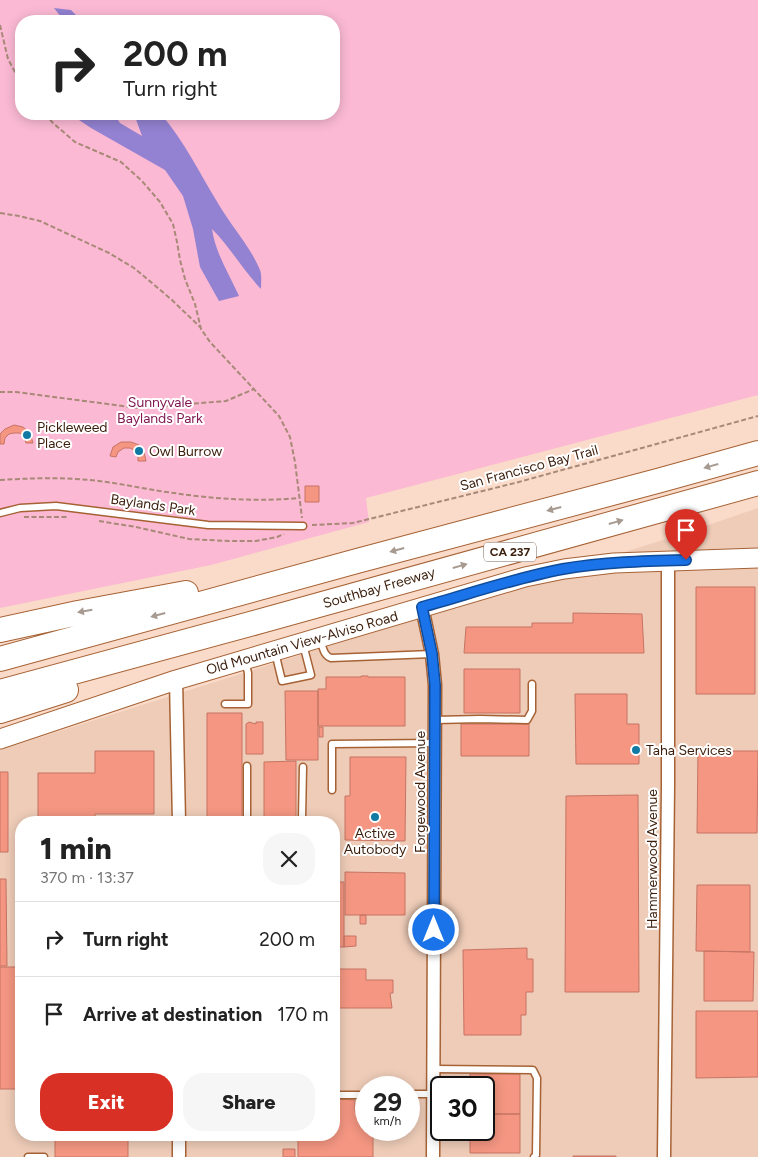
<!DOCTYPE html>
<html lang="en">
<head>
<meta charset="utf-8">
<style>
  :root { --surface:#fff; --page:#f6f6f6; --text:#222; --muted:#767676; --line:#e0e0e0; --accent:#d93025 }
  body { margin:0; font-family:Figtree,sans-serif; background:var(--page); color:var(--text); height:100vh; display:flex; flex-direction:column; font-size:19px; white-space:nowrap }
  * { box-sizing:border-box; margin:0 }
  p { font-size:16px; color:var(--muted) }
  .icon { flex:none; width:28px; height:28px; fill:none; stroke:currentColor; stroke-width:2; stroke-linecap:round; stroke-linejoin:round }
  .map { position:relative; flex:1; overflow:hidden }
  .sheet { position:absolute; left:15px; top:816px; width:325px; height:325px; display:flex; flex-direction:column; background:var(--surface); border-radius:20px; box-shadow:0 2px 12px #0003 }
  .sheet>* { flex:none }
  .hud { position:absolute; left:15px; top:15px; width:325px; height:105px; border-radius:20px; box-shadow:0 2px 12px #0003; background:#fff; color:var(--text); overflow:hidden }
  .speed { position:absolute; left:355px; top:1076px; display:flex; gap:10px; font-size:25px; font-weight:700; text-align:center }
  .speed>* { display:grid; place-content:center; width:65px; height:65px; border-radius:50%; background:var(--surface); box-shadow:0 2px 12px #0003; line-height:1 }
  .speed small { font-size:12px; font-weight:400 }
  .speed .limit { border:2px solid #111; border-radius:8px; background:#fff; color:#111 }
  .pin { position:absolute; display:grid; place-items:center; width:42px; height:42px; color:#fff; margin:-51px -21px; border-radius:50% 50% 50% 0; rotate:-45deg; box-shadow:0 0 5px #0007 }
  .pin .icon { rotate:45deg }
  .me { position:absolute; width:55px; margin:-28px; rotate:0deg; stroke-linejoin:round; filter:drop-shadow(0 0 4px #0008) }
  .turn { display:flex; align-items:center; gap:18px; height:105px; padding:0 25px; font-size:22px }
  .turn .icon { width:65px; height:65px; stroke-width:2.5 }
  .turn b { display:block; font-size:35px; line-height:42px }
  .round { display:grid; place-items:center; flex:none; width:52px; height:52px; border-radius:20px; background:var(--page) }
  .summary { display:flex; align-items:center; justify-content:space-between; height:85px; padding:0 25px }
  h1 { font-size:30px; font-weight:800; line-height:38px }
  .button { display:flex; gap:10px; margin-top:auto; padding:10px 25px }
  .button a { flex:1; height:58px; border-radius:20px; background:var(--accent); color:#fff; font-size:20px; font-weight:800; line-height:58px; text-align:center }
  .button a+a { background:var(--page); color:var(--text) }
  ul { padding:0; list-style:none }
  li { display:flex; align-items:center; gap:15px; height:75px; padding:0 25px; border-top:1px solid var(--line) }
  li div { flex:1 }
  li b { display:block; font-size:19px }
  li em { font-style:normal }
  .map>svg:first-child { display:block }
</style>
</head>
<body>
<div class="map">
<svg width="758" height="1157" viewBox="0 0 758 1157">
  <rect width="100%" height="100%" fill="#fadac8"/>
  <!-- built -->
  <path fill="#eeccb8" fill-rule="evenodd" d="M758 508V1157H0V750L688 532ZM21 822H334V1135H21ZM366 1088H409V1130H366ZM441 1088H484V1130H441Z"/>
  <!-- green -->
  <path fill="#fbb9d4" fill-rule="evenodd" d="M0 0H758V395L366 498 369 522 211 565 0 608ZM21 21H334V114H21Z"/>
  <!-- water -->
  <path fill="#9382d1" d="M54 8 71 10 82 21H64Z
    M70 114H114L120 123 142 136 134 114H161C185 142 200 174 219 205 232 227 250 246 260 270 262 275 261 283 261 289 243 270 230 247 212 229 215 252 229 274 239 296L219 301 200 267 193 229 183 196 165 170 91 128Z"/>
  <!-- building -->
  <path fill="#f49682" stroke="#c67463" d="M14 425 23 427 30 433 33 443H26L24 437 20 433H14L9 434 5 438 4 444H0V434L5 429Z
    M121 442H131L139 445 144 452 146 461H138V455L134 450 130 448H124L118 452 116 457 110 456 113 447Z
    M305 486H319V502H305Z
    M696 587H755V694H696Z
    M573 613 642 614 644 653H464L466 627H532V623H573Z
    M464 669H520V713H464Z
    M361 676H368V677H405V726H318V689H326V677H361Z
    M285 691H318V760H286Z
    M575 694H627V724H639V764H576Z
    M207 713H242V819H207Z
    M249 722 256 724V722H263V754H246V724Z
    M461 724H529V756H461Z
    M319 727H323V737H319Z
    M95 751H154V814H95V822H38V773H95Z
    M698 751H758L757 833H697Z
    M350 757H406L405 841 345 840V796H350Z
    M296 761V820L264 821V762Z
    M0 772H8V852H0Z
    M638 795 639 992H565L566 796Z
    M345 872 405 873V915H345Z
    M0 879H6L7 966H0Z
    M334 882H344V947H334Z
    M697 885H750V952L696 951Z
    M360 915H366V924H360Z
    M344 936H356V946L344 947Z
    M527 948V959H533V992H526V1015H521V1035H464L463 950Z
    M704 951 754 952 753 1001H704Z
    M0 967H21V1055H17V1089H0Z
    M334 969H366V980H393V993H390L392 1008H334Z
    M696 1011H758V1077L696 1078Z
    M334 1018H336V1078H334Z
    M470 1074H520V1114H484V1088H470Z
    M334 1099 355 1100V1111L366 1112V1130H373V1157H298V1135H334Z
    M484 1114H520V1153H470V1130H484Z
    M55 1140H128V1157H55Z
    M283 1149H295V1157H283Z
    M573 1156H616V1157H573Z"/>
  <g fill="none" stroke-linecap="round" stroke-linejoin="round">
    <!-- lane casing -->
    <g stroke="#a66235" stroke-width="9">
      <path id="lane" d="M0 513 20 508 56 506 208 525 303 526
        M320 639C323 647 323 655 331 658L432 654
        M275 652 282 681 311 675 303 644
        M225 704H248V673L245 660
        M435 720 480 719 527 720 532 711V684
        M247 766V822
        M332 790V744L435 743
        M301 822 302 819 303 767
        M434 1069 533 1070 537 1078 536 1155 534 1157
        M409 1094H434
        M334 1095H366
        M28 1157H44"/>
    </g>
    <!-- street casing -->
    <g stroke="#a66235" stroke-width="15">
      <path id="street" d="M422 607 432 654 435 685 433 1157
        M176 680 179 822
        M179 1157V1135
        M664 1157 668 786V561"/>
    </g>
    <!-- secondary casing -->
    <g stroke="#a66235" stroke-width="21">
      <path id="secondary" d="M0 739 176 680 525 577 564 569 614 563 758 558"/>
    </g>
    <!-- highway casing -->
    <g stroke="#a66235" stroke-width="26">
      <path id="highway" d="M0 630 78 613 186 593
        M0 659 357 561 661 480 758 453
        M0 692 261 621 758 483
        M0 711 66 690"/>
    </g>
    <!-- path -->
    <path stroke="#a88977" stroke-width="2" stroke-dasharray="5 2.5" stroke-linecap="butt" d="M0 25 8 59 21 83
      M45 114 53 123 75 142 121 162 142 181 160 202 173 224 177 242 180 260 185 279 195 304 201 329 210 342 279 416 290 437 295 462 302 518
      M0 213 19 216 40 221 109 253 134 268 152 283 172 300 200 327
      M0 392H16L138 408 226 401 254 389
      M0 480C32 478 66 477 99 481 124 484 149 490 174 493 213 499 259 502 299 498
      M24 517H69
      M99 521 136 527 189 539 229 541H256L277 537 284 534
      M312 525 353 523 515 483 758 416"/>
    <!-- lane -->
    <use href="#lane" stroke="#fff" stroke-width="6"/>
    <!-- street -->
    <use href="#street" stroke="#fff" stroke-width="12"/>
    <!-- secondary -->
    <use href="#secondary" stroke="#fff" stroke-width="19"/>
    <!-- highway -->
    <use href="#highway" stroke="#fff" stroke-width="24"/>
  </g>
  <!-- one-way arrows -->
  <defs><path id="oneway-solid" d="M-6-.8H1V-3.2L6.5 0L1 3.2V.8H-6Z" transform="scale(1.25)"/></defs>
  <g fill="#a79a91">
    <use href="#oneway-solid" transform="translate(711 466) rotate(164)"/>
    <use href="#oneway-solid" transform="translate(554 509) rotate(165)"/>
    <use href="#oneway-solid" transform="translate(616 522) rotate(-16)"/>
    <use href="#oneway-solid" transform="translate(397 550) rotate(165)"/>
    <use href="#oneway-solid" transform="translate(460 566) rotate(-16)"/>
    <use href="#oneway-solid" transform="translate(85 611) rotate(170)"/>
    <use href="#oneway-solid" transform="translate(158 615) rotate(165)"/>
  </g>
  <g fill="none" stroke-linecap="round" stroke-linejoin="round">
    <!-- route casing -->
    <g stroke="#114b97" stroke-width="12">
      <path id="route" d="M434 930 435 685 432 654 422 607C469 594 515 578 563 569 603 562 645 561 686 560"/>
    </g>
    <!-- route -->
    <use href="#route" stroke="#1a73e8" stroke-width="9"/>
  </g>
  <!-- markers -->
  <g fill="#107aa4" stroke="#fff" stroke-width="2">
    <circle cx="27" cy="435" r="5"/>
    <circle cx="139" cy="451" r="5"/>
    <circle cx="636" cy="750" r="5"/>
    <circle cx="375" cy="817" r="5"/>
  </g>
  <g text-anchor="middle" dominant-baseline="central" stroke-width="4" stroke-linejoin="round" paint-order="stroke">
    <!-- shield labels -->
    <rect fill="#fff" stroke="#766254" stroke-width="1" x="484" y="542.5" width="52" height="19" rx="4"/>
    <g font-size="12" font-weight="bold" fill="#3b1e0b">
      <text x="510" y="552">CA 237</text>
    </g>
    <!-- park labels -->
    <g font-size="14" fill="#821a52" stroke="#fff">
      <text x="160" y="402">Sunnyvale<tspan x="160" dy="16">Baylands Park</tspan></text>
    </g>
    <!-- poi labels -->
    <g font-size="14" fill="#3b1e0b" stroke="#fff" text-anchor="start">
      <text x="37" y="427">Pickleweed<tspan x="37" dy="16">Place</tspan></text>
      <text x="149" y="451">Owl Burrow</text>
      <text x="646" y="750">Taha Services</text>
      <text x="375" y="833" text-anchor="middle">Active<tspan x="375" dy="16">Autobody</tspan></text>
    </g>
    <!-- street labels -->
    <g font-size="14" fill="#3b1e0b" stroke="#fff">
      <text transform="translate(529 468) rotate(-15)">San Francisco Bay Trail</text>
      <text transform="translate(153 505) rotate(8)">Baylands Park</text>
      <text transform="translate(379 588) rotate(-16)">Southbay Freeway</text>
      <text transform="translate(302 643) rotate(-16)">Old Mountain View-Alviso Road</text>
      <text transform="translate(420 792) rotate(-90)">Forgewood Avenue</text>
      <text transform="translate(652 859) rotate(-90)">Hammerwood Avenue</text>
    </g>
  </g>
</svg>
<div class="speed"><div>29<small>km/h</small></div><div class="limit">30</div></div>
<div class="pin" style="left:686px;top:560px;background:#d93025"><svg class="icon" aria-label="arrive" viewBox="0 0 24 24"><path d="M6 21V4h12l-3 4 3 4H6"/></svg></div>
<svg class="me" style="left:434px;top:930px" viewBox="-20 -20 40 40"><circle r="17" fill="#1a73e8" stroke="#fff" stroke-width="3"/><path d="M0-11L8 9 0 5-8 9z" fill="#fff"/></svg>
<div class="hud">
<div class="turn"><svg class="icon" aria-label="right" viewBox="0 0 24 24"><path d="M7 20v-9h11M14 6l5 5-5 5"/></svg><div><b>200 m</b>Turn right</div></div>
</div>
<section class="sheet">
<div class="summary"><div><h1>1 min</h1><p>370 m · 13:37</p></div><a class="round"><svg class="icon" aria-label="close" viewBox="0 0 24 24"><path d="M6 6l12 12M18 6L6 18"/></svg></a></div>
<ul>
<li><svg class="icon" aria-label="right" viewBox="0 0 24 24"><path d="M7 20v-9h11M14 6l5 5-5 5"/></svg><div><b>Turn right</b></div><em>200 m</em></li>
<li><svg class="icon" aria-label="arrive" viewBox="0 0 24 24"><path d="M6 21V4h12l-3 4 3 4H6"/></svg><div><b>Arrive at destination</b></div><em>170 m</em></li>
</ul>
<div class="button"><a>Exit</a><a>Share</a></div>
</section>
</div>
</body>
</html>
